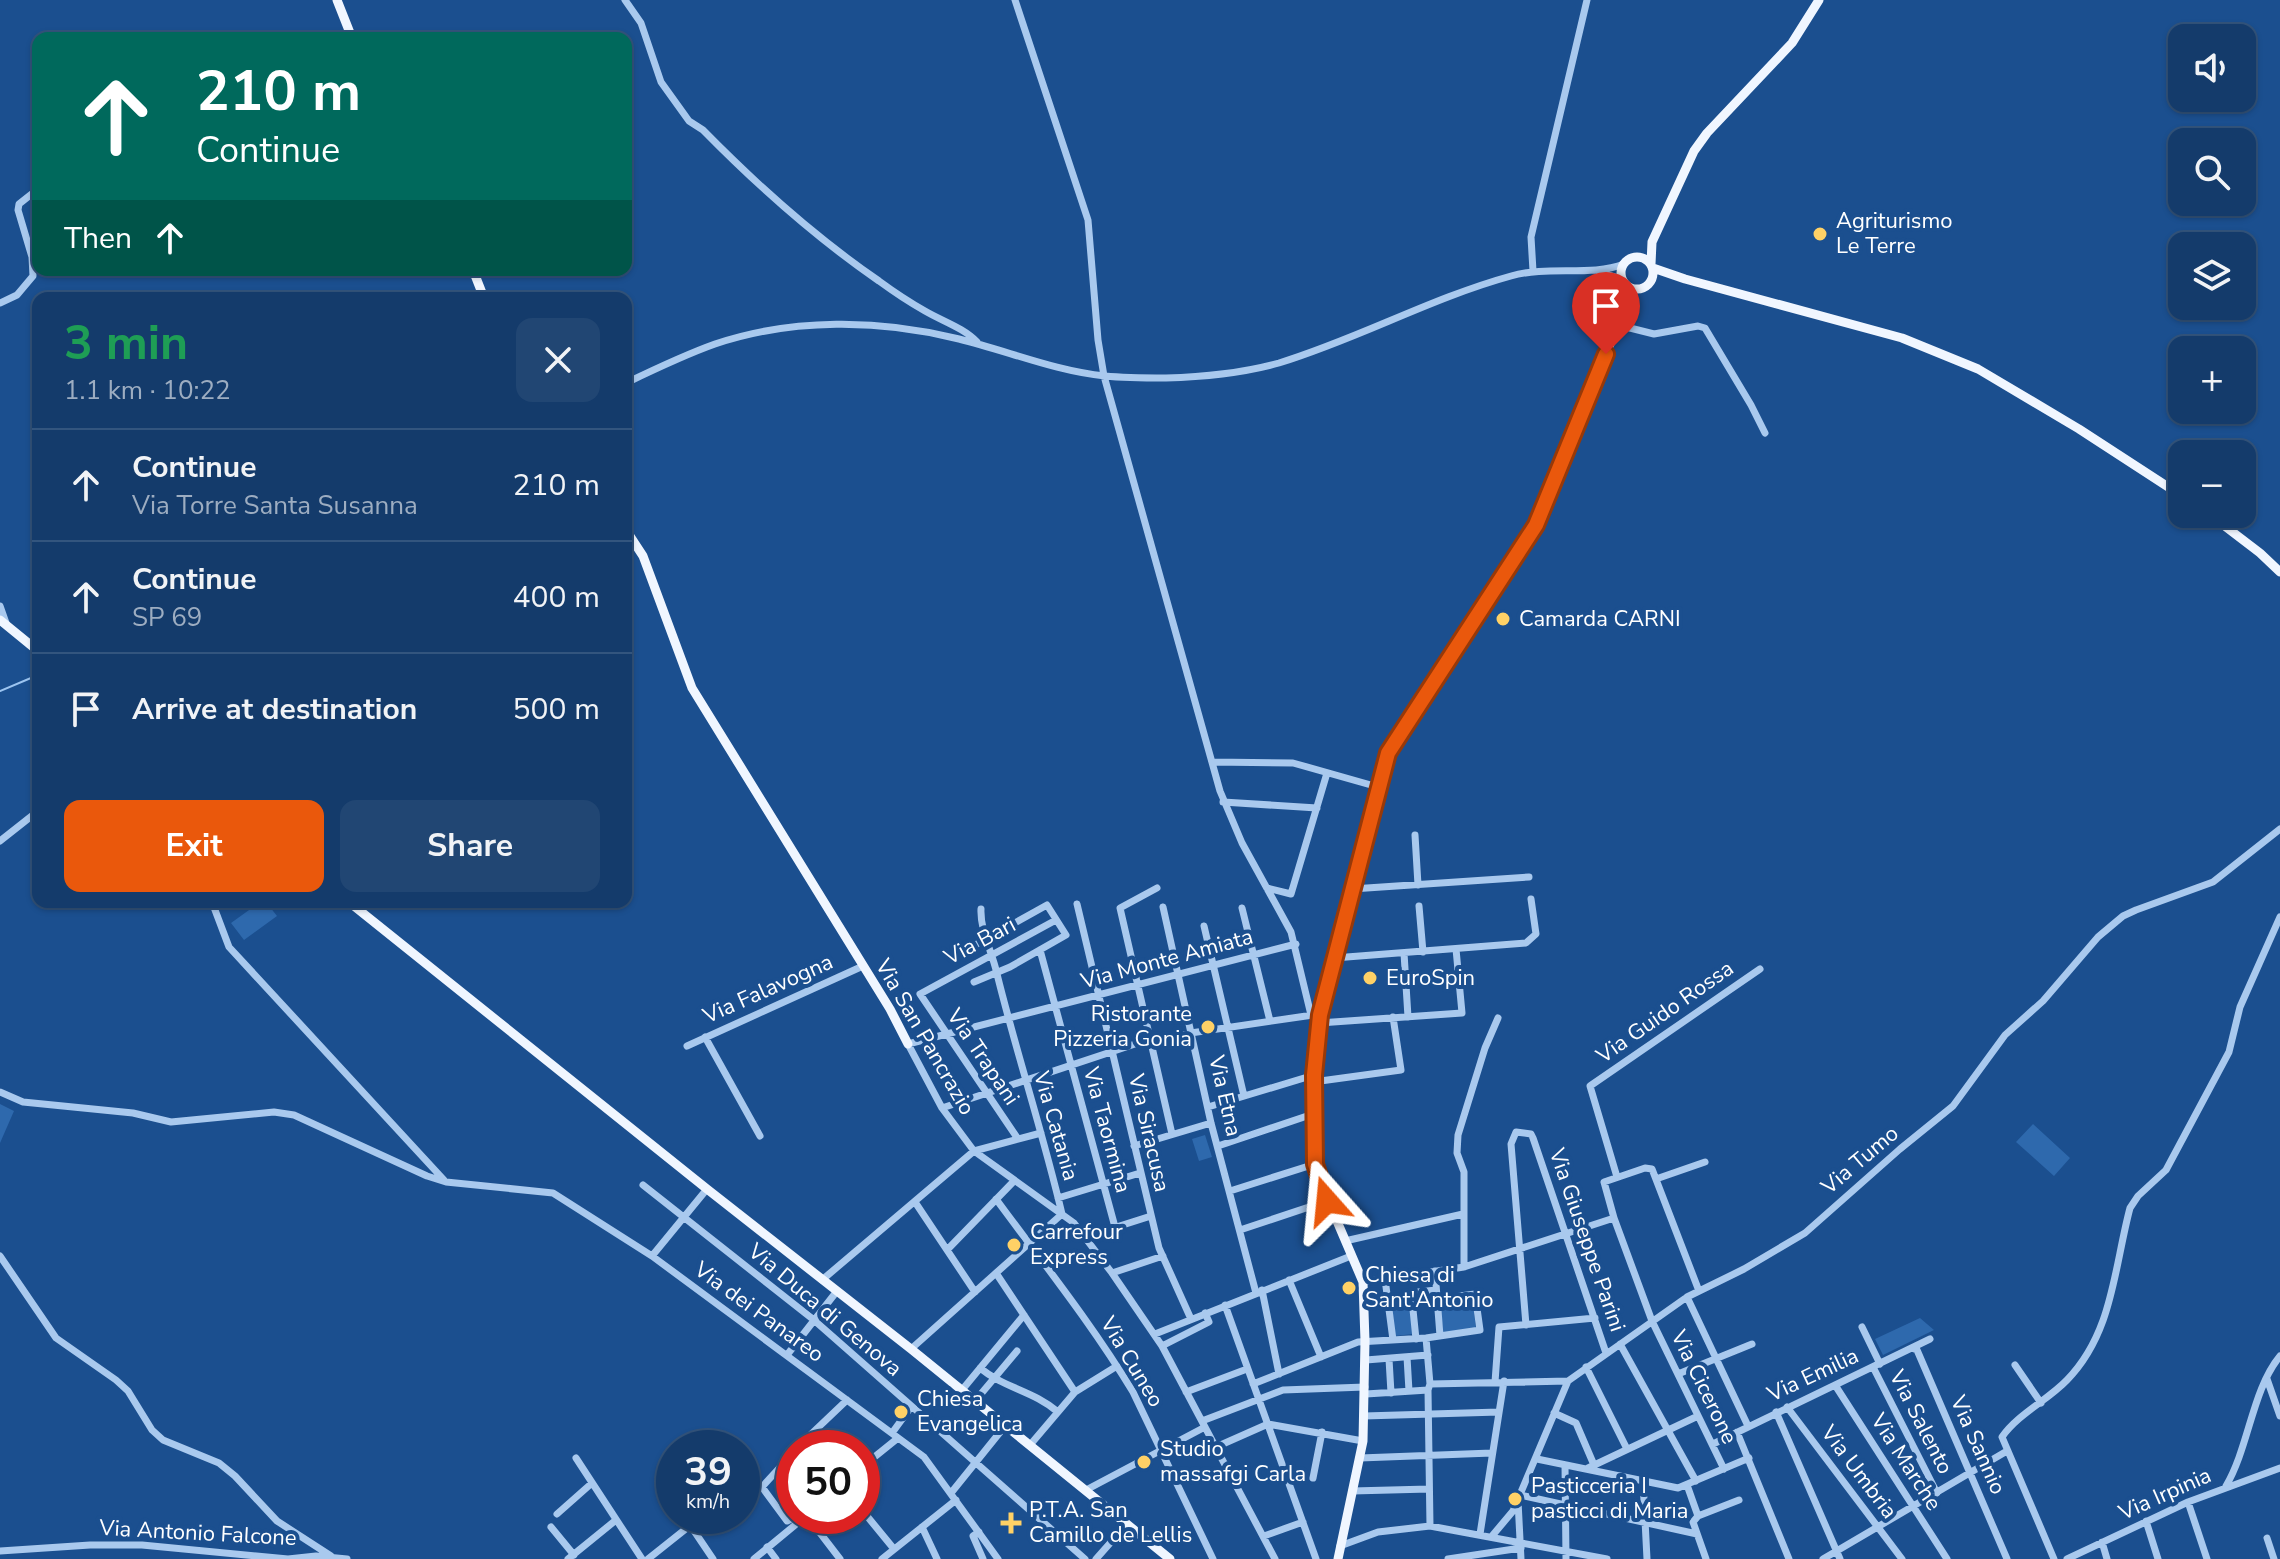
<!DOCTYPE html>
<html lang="en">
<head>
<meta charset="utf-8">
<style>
  :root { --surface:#143b6b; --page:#214673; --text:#f1f3f6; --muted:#9dadc1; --line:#33557e; --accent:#ea580c }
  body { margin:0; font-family:"Nunito Sans",sans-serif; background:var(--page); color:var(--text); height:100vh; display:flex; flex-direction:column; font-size:30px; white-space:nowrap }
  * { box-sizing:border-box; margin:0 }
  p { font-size:26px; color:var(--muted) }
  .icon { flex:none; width:44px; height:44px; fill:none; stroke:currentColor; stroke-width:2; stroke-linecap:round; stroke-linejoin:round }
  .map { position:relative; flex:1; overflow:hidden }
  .side { position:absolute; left:32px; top:292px; width:600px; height:616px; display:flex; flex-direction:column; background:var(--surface); border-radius:16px; box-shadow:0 2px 6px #0004,0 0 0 2px var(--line) }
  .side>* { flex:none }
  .banner { position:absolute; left:32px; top:32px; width:600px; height:244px; border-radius:16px; box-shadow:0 2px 6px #0004,0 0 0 2px var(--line); background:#00695c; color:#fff; overflow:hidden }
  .tools { position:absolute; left:2168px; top:24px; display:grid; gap:16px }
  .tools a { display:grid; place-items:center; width:88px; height:88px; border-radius:16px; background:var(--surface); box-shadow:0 2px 6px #0004,0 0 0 2px var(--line); font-size:40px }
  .speed { position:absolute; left:656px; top:1430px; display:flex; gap:16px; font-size:40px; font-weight:700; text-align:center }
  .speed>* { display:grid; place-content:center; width:104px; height:104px; border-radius:50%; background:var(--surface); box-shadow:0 2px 6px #0004,0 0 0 2px var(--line); line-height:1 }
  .speed small { font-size:20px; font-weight:400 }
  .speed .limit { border:12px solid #d22; background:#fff; color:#111 }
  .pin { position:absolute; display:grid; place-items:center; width:68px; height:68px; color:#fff; margin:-82px -34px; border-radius:50% 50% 50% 0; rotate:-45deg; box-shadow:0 0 8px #0007 }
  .pin .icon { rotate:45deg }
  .me { position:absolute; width:88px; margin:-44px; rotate:342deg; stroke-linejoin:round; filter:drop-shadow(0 0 6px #0008) }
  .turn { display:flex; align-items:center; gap:28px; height:168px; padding:0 32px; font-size:36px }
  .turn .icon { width:104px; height:104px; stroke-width:2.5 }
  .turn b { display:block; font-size:56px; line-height:68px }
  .then { display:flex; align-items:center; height:76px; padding:0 32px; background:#0003; gap:16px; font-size:30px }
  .round { display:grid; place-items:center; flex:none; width:84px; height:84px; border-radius:16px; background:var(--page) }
  .head { display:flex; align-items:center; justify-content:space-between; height:136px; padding:0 32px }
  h1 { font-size:48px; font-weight:700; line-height:60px; color:#1e9e55 }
  .primary-button { display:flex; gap:16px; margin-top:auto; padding:16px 32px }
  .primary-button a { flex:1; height:92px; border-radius:16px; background:var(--accent); color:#fff; font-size:32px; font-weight:700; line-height:92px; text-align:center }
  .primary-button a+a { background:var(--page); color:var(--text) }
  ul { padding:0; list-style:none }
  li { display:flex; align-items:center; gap:24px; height:112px; padding:0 32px; border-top:2px solid var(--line) }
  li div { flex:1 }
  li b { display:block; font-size:30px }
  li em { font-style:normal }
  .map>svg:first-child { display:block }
</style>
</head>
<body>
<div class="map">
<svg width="2280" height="1559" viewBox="0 0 2280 1559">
  <rect width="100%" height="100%" fill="#1b4f8f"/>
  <!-- green -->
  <path fill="#2e69ad" d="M260 902H266L277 916 244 940 231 923Z
    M0 1104 14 1111 0 1143Z
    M2033 1124 2070 1158 2054 1176 2016 1142Z
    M1205 1135 1212 1157 1199 1161 1192 1139Z
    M1472 1297 1476 1328 1443 1334 1440 1300Z
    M1409 1304 1413 1334 1395 1336 1392 1306Z
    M1920 1318 1934 1330 1883 1355 1875 1339Z"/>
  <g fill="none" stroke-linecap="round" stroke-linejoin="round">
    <!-- stream -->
    <path stroke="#9cc4f0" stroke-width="2" d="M0 691 38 675"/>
    <!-- minor -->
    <path stroke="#a9c9ee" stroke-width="7" d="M625 0 641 23 661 82 689 121 703 130C757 185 815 237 879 281 894 292 909 302 925 311 942 321 964 328 977 342
      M1015 0 1088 220 1098 340 1104 376 1220 791 1242 843 1291 932 1311 1015
      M1533 271 1531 237 1587 0
      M1599 272 1622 279
      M0 303 17 295 33 276 32 257 18 210 19 204 38 189
      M1618 325 1654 334 1698 326 1705 328 1751 405 1765 433
      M626 383C655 369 684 355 715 344 792 318 880 319 959 339 1008 351 1055 371 1105 376 1125 378 1146 378 1166 378 1203 377 1243 373 1279 363 1358 339 1431 298 1511 276 1549 265 1590 277 1624 264
      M0 606 6 623
      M1212 762 1293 763 1378 787
      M1223 802 1317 808
      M1415 835 1418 885
      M0 841 38 811
      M1157 888 1120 908 1172 1134
      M1267 888 1291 894 1327 773
      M1352 889 1529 877
      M212 902 229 947 444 1180
      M1077 904 1159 1248 1191 1319
      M1419 906 1423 952
      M1163 907 1211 1123 1256 1293
      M1242 908 1270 1021
      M1204 926 1244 1096
      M1040 950 1115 1227
      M1404 953 1408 1017
      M959 954 1047 905 1066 935 1010 967 974 982
      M1334 958 1526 943 1536 934 1531 899
      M1319 1023 1462 1013 1456 949
      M705 1037 760 1136
      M687 1046 863 966
      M1313 1082 1401 1070 1393 1017
      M0 1092 23 1102 133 1113 171 1122 274 1112 294 1115 427 1176 446 1182 553 1193 652 1256 924 1457 998 1559
      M1208 1107 1314 1075
      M942 1108 1150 1039 1313 1015
      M1018 1139 920 994 1056 920
      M1134 1146 1211 1123
      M1218 1146 1313 1114
      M1617 1177 1590 1086 1760 969
      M1656 1179 1705 1162
      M643 1185 814 1320 1085 1559
      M1230 1191 1315 1164
      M1058 1198 1140 1173
      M996 1199C1043 1263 1092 1324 1133 1392L1213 1559
      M915 1202 975 1292
      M1240 1230 1327 1201
      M1085 1237 1151 1216
      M1345 1241 1463 1214
      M947 1250 1014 1181
      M0 1256 56 1338 116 1380 128 1391 152 1430 163 1440 219 1463 235 1476 277 1521 331 1556
      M652 1256 707 1189
      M1464 1267V1172L1457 1153 1458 1135 1485 1048 1498 1018
      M1435 1271 1440 1336
      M996 1273 1075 1392
      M1112 1273 1163 1256
      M1385 1279 1393 1340
      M822 1280 974 1151 1041 1133
      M1289 1280 1321 1357
      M1363 1282 1464 1267 1614 1218
      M1262 1290 1279 1374
      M1699 1291 1652 1169 1645 1168 1604 1182 1614 1218 1652 1321 1724 1469
      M1687 1297 1748 1426
      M1412 1300 1416 1339
      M1389 1303 1412 1300 1418 1292 1436 1290
      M1225 1305 1316 1559
      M1526 1325 1511 1144 1516 1132 1531 1134 1533 1138 1606 1353
      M1862 1327 1880 1364
      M1155 1334 1351 1256
      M1426 1338 1430 1384 1428 1390 1430 1526
      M1620 1344 1696 1481
      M1162 1346 1209 1322 1205 1313
      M1912 1348 1917 1350 2007 1559
      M911 1349 1062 1214C1043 1133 1017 1055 997 974 992 951 980 931 981 909
      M787 1355 837 1291
      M1407 1357 1409 1391
      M1389 1359 1391 1393
      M1366 1360 1428 1355
      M2015 1365 2041 1403
      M1586 1367 1627 1449
      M1873 1367 1937 1493
      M980 1368C1004 1388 1034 1391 1058 1412
      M1678 1374 1752 1344
      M2267 1379 2280 1416
      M1495 1382 1499 1327 1595 1318
      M1253 1384 1358 1342 1426 1338 1480 1330 1475 1294 1437 1299
      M1430 1384 1568 1381
      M1835 1385 1947 1559
      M962 1390 1024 1315
      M1186 1392 1247 1369
      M1366 1394 1428 1390
      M975 1401 1017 1351
      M1787 1407 1902 1559
      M1776 1412 1840 1559
      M1554 1413 1576 1423 1594 1465
      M1364 1416 1499 1412
      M1202 1421 1283 1390 1365 1387
      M1737 1432 1789 1559
      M892 1433 911 1407
      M1713 1444 1930 1339
      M1030 1445 1075 1392 1117 1366
      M1216 1447 1268 1424 1363 1441
      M814 1448 806 1439 847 1400
      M794 1452 762 1487 787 1521 797 1516
      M576 1458 642 1559
      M1360 1458 1492 1453
      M1537 1459 1678 1488 1749 1458
      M1565 1465 1566 1559
      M862 1467 898 1438
      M1588 1468 1698 1416
      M1313 1478 1322 1432
      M1643 1481 1647 1559
      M1687 1485 1698 1516
      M2226 1486C2249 1447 2252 1390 2280 1356
      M1086 1490 1205 1427
      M1352 1491 1429 1489
      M951 1493 1005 1426
      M1520 1495 1697 1534
      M667 1501 674 1505
      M1518 1501 1521 1559
      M2188 1502 2207 1559
      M862 1510 894 1549
      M557 1514 592 1483
      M684 1516 713 1559
      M807 1516 840 1559
      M1698 1516 1693 1522 1706 1559
      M1698 1516 1739 1500
      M2146 1521 2158 1559
      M551 1527 574 1555
      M922 1527 937 1559
      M979 1532 973 1536 983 1559
      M1480 1534 1504 1381
      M1264 1536 1303 1522
      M1492 1536 1513 1511 1568 1381 1687 1297 1744 1269 1805 1233 1900 1149 1953 1106 2005 1035 2043 1001 2098 937 2123 916 2136 910 2213 882 2280 829
      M2267 1538 2274 1559
      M2102 1542 2107 1559
      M1340 1546 1378 1532 1430 1526 1607 1559
      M767 1547 776 1559
      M0 1551 90 1545H142L288 1559 316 1556 347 1559
      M568 1559 616 1520
      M648 1559 702 1516
      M754 1559 806 1516
      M882 1559 956 1500
      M1096 1559 1127 1524
      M1275 1559 1162 1346 1112 1273 1074 1223 974 1151 942 1108 908 1044 1296 944
      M1448 1559 1521 1548
      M1823 1559 2007 1451
      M2054 1559 2002 1437C2018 1414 2048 1400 2067 1380 2113 1333 2114 1268 2130 1208L2138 1196 2166 1170 2229 1052 2240 1007 2280 917
      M2067 1559 2188 1502 2280 1468"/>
    <!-- major -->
    <path stroke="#f0f6ff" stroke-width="9" d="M337 0 352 38
      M1621 273a16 16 0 1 1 32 0a16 16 0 1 1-32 0Z
      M1651 264 1652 242 1694 151 1707 133 1792 43 1819 0
      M1653 268 1685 279 1902 338 1978 369 2079 429 2182 496
      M473 270 484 298
      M2209 514 2260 553 2280 572
      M626 530 643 556 692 688 890 1009 908 1044
      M0 620 38 651
      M349 902 707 1189 911 1349 1170 1559
      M1338 1559 1363 1441 1365 1341 1363 1282 1316 1172 1314 1075 1320 1015 1388 753 1536 525 1625 307 1627 286"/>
  </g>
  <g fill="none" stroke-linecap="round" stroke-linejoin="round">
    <!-- route casing -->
    <g stroke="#983908" stroke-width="20">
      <path id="route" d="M1327 1201 1315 1164 1314 1075 1320 1015 1388 753 1536 525 1606 354"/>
    </g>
    <!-- route -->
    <use href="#route" stroke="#ea580c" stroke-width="14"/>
  </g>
  <!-- markers -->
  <g fill="#ffd166" stroke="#1b4f8f" stroke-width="3">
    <circle cx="1820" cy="234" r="8"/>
    <circle cx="1503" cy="619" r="8"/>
    <circle cx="1370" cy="978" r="8"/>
    <circle cx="1208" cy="1027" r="8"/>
    <circle cx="1014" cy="1245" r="8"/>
    <circle cx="1349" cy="1288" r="8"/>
    <circle cx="901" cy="1412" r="8"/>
    <circle cx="1144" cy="1462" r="8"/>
    <circle cx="1515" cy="1499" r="8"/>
    <path d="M1007 1511h8v8h8v8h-8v8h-8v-8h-8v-8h8z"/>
  </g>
  <g text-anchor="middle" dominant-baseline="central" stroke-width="8" stroke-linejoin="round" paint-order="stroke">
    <!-- poi labels -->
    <g font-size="22" fill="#fff" stroke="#1b4f8f" text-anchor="start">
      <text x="1836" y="221">Agriturismo<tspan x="1836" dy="25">Le Terre</tspan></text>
      <text x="1519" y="619">Camarda CARNI</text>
      <text x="1386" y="978">EuroSpin</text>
      <text x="1192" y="1014" text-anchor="end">Ristorante<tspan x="1192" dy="25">Pizzeria Gonia</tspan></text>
      <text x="1030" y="1232">Carrefour<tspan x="1030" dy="25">Express</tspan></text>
      <text x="1365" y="1275">Chiesa di<tspan x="1365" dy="25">Sant'Antonio</tspan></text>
      <text x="917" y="1399">Chiesa<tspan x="917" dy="25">Evangelica</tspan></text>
      <text x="1160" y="1449">Studio<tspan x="1160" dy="25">massafgi Carla</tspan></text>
      <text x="1531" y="1486">Pasticceria I<tspan x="1531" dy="25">pasticci di Maria</tspan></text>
      <text x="1029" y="1510">P.T.A. San<tspan x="1029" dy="25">Camillo de Lellis</tspan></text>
    </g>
    <!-- street labels -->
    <g font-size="22" fill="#fff" stroke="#1b4f8f">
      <text transform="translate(980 941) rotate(-28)">Via Bari</text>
      <text transform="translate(1167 959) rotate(-15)">Via Monte Amiata</text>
      <text transform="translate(768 989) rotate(-24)">Via Falavogna</text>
      <text transform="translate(1665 1012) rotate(-35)">Via Guido Rossa</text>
      <text transform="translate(925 1037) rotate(60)">Via San Pancrazio</text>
      <text transform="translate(983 1057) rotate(56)">Via Trapani</text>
      <text transform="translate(1225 1096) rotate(77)">Via Etna</text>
      <text transform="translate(1056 1126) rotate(74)">Via Catania</text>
      <text transform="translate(1107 1130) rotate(75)">Via Taormina</text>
      <text transform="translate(1149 1133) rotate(77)">Via Siracusa</text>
      <text transform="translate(1860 1160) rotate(-40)">Via Tumo</text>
      <text transform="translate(1587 1240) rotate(71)">Via Giuseppe Parini</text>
      <text transform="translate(825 1310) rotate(40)">Via Duca di Genova</text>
      <text transform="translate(759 1312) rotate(36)">Via dei Panareo</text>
      <text transform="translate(1132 1362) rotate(59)">Via Cuneo</text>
      <text transform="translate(1813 1375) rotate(-25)">Via Emilia</text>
      <text transform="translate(1704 1387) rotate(64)">Via Cicerone</text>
      <text transform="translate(1921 1422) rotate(63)">Via Salento</text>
      <text transform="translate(1978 1445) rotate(66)">Via Sannio</text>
      <text transform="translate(1906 1462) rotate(57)">Via Marche</text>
      <text transform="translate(1859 1472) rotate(53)">Via Umbria</text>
      <text transform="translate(2165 1494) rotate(-24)">Via Irpinia</text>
      <text transform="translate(198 1533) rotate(3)">Via Antonio Falcone</text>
    </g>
  </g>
</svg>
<div class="tools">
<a><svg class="icon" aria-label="sound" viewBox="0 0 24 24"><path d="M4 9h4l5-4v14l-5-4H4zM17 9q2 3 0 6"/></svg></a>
<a><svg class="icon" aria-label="search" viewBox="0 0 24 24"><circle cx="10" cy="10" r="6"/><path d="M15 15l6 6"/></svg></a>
<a><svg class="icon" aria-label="layers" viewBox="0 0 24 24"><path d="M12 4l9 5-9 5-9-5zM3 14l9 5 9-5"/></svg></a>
<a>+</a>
<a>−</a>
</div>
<div class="speed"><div>39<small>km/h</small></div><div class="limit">50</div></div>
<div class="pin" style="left:1606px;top:354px;background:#d93025"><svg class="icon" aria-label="arrive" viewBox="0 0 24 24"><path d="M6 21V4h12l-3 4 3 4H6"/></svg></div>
<svg class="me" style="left:1327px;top:1201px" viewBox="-20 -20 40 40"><path d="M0-17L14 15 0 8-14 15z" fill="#ea580c" stroke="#fff" stroke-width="4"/></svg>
<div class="banner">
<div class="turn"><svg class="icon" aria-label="ahead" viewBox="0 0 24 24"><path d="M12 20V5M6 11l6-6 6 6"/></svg><div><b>210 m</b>Continue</div></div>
<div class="then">Then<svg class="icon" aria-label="ahead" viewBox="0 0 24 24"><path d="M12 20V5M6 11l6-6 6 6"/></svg></div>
</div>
<section class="side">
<div class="head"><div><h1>3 min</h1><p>1.1 km · 10:22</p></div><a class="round"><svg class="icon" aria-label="close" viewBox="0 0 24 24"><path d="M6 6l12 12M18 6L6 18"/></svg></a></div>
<ul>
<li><svg class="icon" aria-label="ahead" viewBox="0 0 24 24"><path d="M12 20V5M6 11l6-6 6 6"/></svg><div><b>Continue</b><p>Via Torre Santa Susanna</p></div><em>210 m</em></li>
<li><svg class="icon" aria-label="ahead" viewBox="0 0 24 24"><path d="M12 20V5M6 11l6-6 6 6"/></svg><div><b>Continue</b><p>SP 69</p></div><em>400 m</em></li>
<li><svg class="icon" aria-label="arrive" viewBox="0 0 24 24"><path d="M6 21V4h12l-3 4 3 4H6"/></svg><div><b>Arrive at destination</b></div><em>500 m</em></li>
</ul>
<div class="primary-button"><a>Exit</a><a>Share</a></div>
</section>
</div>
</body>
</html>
